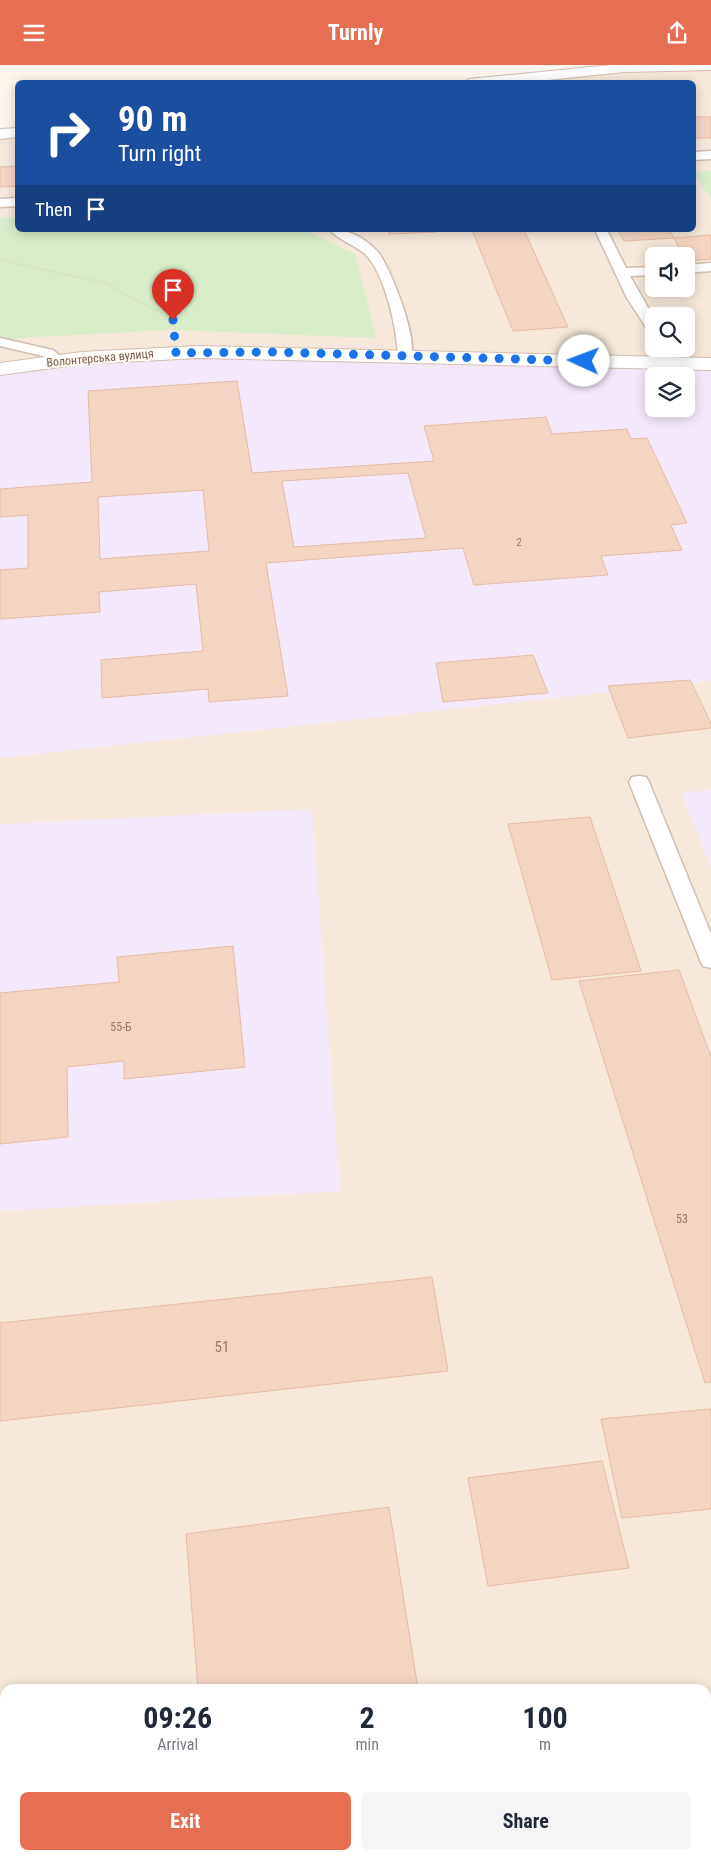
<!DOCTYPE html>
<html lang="en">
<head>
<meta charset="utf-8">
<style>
  :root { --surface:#fff; --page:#f6f6f7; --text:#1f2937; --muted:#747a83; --accent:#e76f51 }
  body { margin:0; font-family:"Roboto Condensed",sans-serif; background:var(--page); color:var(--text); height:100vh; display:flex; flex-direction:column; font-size:19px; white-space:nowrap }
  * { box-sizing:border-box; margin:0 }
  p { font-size:16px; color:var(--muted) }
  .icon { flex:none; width:28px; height:28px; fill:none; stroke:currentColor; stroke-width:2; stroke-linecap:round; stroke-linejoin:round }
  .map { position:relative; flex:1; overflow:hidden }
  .drawer { position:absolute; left:0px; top:1619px; width:711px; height:176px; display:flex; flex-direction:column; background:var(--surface); border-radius:15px 15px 0 0; box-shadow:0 2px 12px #0003 }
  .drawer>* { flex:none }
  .hud { position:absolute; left:15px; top:15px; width:681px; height:152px; border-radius:8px; box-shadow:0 2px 12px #0003; background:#1a4fa0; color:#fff; overflow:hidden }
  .controls { position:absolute; left:645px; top:182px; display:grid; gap:10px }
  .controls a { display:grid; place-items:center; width:50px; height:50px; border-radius:8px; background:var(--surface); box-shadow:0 2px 12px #0003; font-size:25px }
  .pin { position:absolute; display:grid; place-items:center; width:42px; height:42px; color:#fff; margin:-51px -21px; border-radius:50% 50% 50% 0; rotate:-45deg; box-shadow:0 0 5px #0007 }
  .pin .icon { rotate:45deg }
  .me { position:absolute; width:55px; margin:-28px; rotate:272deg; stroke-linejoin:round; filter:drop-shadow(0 0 4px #0008) }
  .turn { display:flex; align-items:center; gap:18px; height:105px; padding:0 20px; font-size:22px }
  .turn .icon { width:65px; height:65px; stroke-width:2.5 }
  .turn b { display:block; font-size:35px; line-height:42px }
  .then { display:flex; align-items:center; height:48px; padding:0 20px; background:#0003; gap:10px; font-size:19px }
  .eta { display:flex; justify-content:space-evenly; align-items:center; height:85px; text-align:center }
  .eta b { font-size:30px; font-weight:700; line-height:35px }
  .primary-button { display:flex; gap:10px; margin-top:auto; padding:10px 20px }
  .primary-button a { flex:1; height:58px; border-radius:8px; background:var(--accent); color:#fff; font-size:20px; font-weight:700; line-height:58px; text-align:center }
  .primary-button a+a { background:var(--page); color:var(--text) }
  header { display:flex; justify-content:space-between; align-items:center; height:65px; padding:0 20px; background:var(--accent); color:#fff; font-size:22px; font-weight:700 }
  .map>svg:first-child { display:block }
</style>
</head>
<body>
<header><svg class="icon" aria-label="menu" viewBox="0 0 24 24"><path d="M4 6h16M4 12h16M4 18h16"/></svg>Turnly<svg class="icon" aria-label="share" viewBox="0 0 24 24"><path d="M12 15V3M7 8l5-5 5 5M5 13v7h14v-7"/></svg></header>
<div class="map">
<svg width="711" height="1794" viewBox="0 0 711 1794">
  <rect width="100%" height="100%" fill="#fdf6ec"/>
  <!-- residential -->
  <path fill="#f5e8da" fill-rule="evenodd" d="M711 1V1794H0V69L17 67 18 165H694V18L469 17ZM654 191H686V224H654ZM654 251H686V284H654ZM654 311H686V344H654ZM5 1624H706V1790H5Z"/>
  <!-- education -->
  <path fill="#f3e8fa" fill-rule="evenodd" d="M126 289 711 299V616L0 693V305ZM654 311H686V344H654Z
    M711 725V803L681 728Z
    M312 744 340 1126 0 1146V759Z"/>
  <!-- green -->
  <path fill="#d8ecc9" d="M711 106V134L694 109V107Z
    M17 152 18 165H305L355 189 376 273 171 265 20 273 0 277V153Z"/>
  <!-- building -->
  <path fill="#f3d5c3" stroke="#e6bba3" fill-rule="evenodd" d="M694 52H711V73H694Z
    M18 101V121L0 122V102Z
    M388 165H435L436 167 389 169Z
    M472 165H524L568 262 513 266Z
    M618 165H669L674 173 624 176Z
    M711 170V194L687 196 674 173Z
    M237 316 252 408 434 396 424 361 546 352 552 369 627 364 631 374 647 373 687 458 671 460 682 485 601 491 608 510 474 520 463 483 266 498 288 631 209 637 208 624 102 633 101 595 203 586 196 519 99 527 100 547 0 554V505L28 503V450L0 452V424L92 417 88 326ZM408 408 426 473 294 482 282 416ZM203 425 209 486 100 494 98 432Z
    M533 590 548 628 443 637 436 598Z
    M690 615 711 658V663L628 673 608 621Z
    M590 752 641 906 552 915 508 759Z
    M233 881 245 1002 124 1014V996L67 1002 68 1072 0 1079V928L119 917 117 892Z
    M679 905 711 992V1317L705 1318 579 916Z
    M432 1212 448 1306 0 1356V1258Z
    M711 1344V1444L622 1453 601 1354Z
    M602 1396 629 1503 488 1521 468 1413Z
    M389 1442 418 1624H198L186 1469Z"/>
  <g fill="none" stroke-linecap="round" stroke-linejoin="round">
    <!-- lane casing -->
    <g stroke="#d1beb0" stroke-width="3">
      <path id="lane" d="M711 86V94L694 95V87Z
        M18 133V141L0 142V134Z
        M330 165C350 165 362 171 377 186 390 200 420 278 410 294H400L398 291C397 264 385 208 365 189 355 180 337 174 330 165Z
        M595 165H607L626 203 654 202V210L630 211 654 253V268L649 267 627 233Z
        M711 198V206L686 208V200Z
        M0 273 53 285 65 295 63 298 58 299 43 291 0 281Z
        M654 283 667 284 669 298 667 301H657L655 298Z
        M639 711 646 712 649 717 711 869V903L703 901 700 895 629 717 632 712Z"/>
    </g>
    <!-- street casing -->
    <g stroke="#d1beb0" stroke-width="2">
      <path id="street" d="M611 0H711V5L624 7 519 18H462L469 14Z
        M18 63V72L0 74V64Z
        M199 281 711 293V305L199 293 82 299 0 310V298L82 287Z"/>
    </g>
    <!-- path -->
    <path stroke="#d9b8a5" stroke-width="2" stroke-dasharray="0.5 2.5" stroke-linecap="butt" d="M0 195 105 218 173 255V257"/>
    <!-- lane -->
    <use href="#lane" fill="#fff" fill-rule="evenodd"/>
    <!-- street -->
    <use href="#street" fill="#fff" fill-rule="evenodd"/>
  </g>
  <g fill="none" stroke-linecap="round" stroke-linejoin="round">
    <!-- route -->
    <path stroke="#1a73e8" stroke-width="9" stroke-dasharray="0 16.2" d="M173 255 176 288 272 287 584 296"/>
  </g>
  <g text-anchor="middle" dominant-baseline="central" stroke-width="4" stroke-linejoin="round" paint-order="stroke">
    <!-- far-number labels -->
    <g font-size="11" fill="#987a6a">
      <text x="519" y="477">2</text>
    </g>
    <!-- far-street labels -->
    <g font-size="12" fill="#7a5c4d" stroke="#fffaf3">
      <text transform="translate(100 293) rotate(-5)">Волонтерська вулиця</text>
    </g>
    <!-- number labels -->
    <g font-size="12" fill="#987a6a">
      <text x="121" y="962">55-Б</text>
      <text x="682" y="1154">53</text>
    </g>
    <!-- near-number labels -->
    <g font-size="15" fill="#987a6a">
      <text x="222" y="1282">51</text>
    </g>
  </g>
</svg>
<div class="controls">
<a><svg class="icon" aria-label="sound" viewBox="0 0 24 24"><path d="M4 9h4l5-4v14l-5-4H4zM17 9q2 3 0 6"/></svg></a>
<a><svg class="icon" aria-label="search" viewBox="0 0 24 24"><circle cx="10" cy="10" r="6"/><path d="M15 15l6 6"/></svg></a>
<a><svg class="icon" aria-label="layers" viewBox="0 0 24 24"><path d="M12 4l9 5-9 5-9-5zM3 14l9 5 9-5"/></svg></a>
</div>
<div class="pin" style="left:173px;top:255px;background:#d93025"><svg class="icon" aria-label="arrive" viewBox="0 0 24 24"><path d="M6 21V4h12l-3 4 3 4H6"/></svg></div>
<svg class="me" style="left:584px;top:296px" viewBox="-20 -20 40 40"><circle r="19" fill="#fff"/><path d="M0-13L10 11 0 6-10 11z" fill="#1a73e8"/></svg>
<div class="hud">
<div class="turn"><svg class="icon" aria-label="right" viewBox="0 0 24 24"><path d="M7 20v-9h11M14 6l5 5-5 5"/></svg><div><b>90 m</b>Turn right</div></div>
<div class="then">Then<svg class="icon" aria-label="arrive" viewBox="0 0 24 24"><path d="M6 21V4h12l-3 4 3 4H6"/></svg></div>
</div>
<section class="drawer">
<div class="eta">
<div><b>09:26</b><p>Arrival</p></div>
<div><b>2</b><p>min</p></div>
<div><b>100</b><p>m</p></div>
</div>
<div class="primary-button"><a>Exit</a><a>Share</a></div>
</section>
</div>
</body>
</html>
